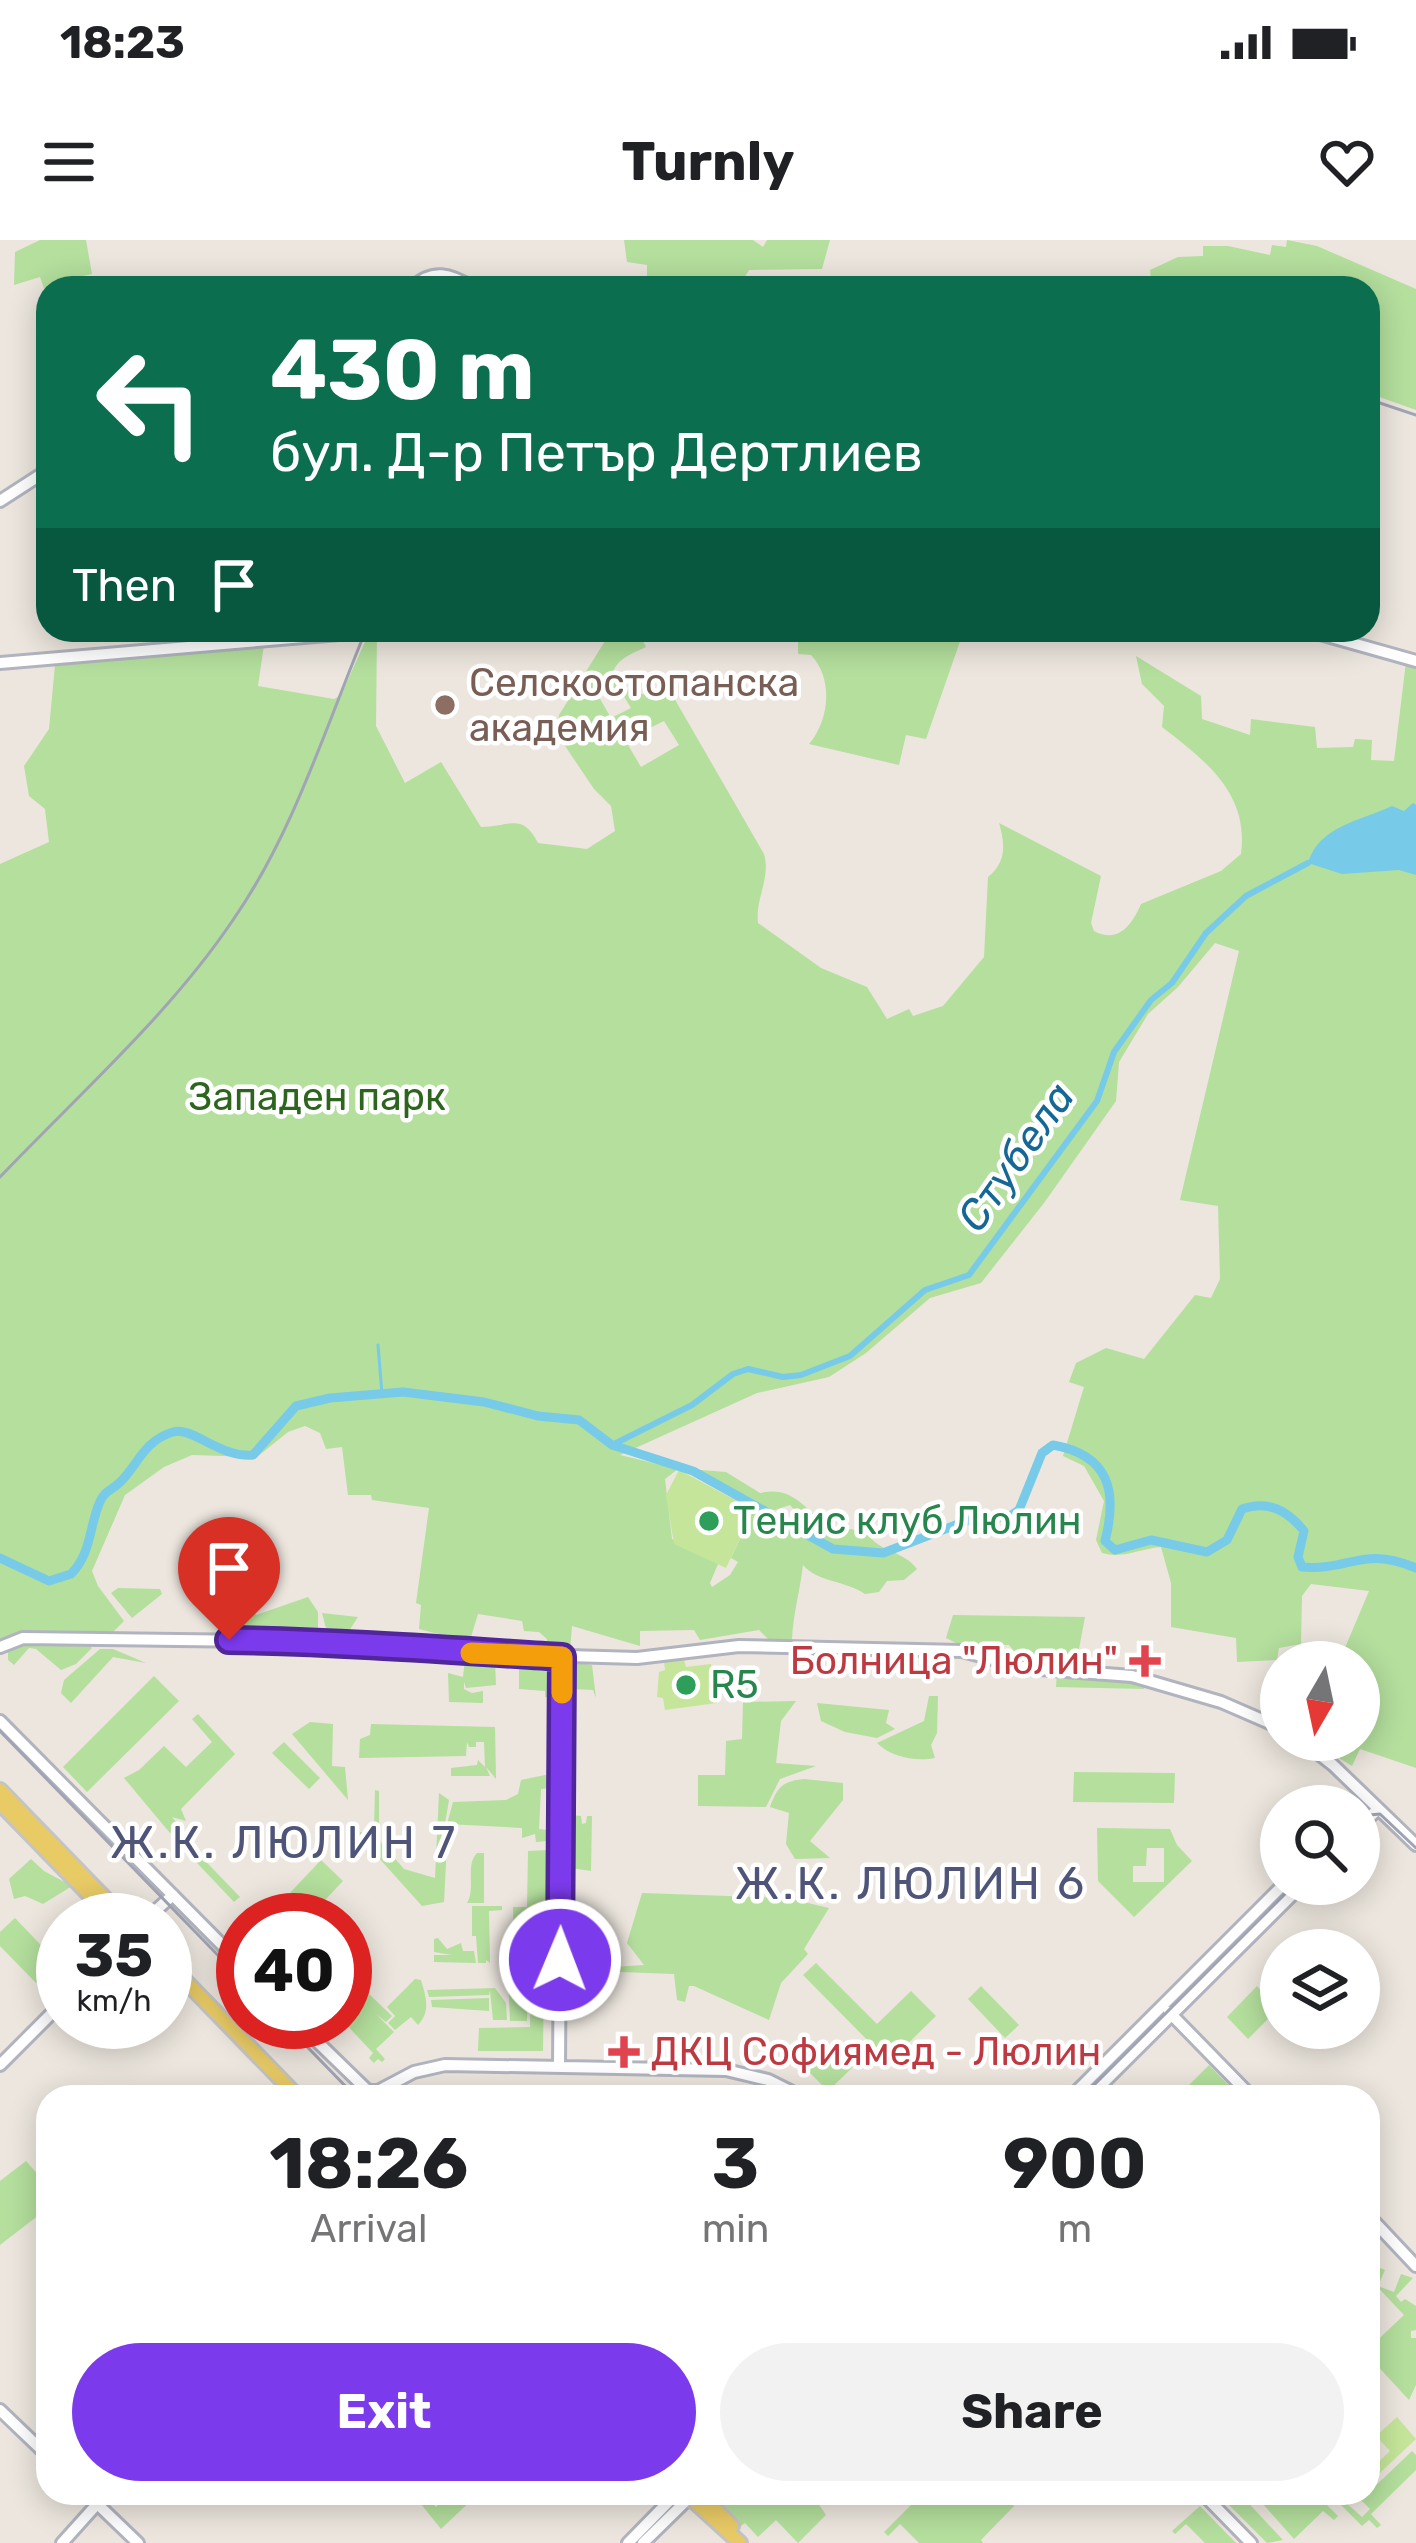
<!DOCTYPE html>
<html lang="en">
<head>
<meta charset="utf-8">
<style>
  :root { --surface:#fff; --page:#f2f2f2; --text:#202124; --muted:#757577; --accent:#7c3aed }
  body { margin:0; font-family:Rubik,sans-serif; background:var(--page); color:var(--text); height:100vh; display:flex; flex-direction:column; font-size:45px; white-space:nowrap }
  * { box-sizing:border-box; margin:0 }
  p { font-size:39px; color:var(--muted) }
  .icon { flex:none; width:66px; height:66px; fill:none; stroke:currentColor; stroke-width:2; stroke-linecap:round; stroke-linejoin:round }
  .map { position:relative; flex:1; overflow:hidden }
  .sheet { position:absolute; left:36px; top:1845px; width:1344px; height:420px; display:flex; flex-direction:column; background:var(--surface); border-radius:36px; box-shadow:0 6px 30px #0003 }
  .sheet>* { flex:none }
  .banner { position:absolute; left:36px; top:36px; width:1344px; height:366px; border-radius:36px; box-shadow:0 6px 30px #0003; background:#0b6e4f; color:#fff; overflow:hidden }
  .needle { width:78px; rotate:189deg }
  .tools { position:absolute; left:1260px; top:1401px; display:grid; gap:24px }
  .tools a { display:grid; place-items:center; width:120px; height:120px; border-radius:50%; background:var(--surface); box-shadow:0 6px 30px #0003; font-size:60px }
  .speed { position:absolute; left:36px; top:1653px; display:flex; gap:24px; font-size:60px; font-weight:700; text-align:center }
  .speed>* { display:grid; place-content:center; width:156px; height:156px; border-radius:50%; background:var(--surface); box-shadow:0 6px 30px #0003; line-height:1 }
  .speed small { font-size:30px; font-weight:400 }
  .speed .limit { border:18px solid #d22; background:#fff; color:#111 }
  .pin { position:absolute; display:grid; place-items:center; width:102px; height:102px; color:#fff; margin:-123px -51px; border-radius:50% 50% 50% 0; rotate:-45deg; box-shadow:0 0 12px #0007 }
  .pin .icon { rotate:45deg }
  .me { position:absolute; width:132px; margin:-66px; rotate:1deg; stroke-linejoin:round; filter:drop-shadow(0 0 9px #0008) }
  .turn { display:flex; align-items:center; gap:42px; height:252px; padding:0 36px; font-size:54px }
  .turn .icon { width:156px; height:156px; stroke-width:2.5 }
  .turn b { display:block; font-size:84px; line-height:102px }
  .then { display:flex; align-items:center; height:114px; padding:0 36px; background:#0003; gap:24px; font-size:45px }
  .eta { display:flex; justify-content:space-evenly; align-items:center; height:204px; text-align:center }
  .eta b { font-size:72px; font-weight:700; line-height:84px }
  .button { display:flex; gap:24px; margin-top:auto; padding:24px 36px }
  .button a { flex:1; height:138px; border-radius:72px; background:var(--accent); color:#fff; font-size:48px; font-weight:700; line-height:138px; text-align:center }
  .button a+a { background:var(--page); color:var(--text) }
  .status { display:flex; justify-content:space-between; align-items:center; height:84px; padding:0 60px; background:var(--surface); direction:ltr }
  .status svg { height:33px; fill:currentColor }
  header { display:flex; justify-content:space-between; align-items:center; height:156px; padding:0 36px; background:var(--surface); font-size:54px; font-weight:700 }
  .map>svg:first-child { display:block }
</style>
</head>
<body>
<div class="status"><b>18:23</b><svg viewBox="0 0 49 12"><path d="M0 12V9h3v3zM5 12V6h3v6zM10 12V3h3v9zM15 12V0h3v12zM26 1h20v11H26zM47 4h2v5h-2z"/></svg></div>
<header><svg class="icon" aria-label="menu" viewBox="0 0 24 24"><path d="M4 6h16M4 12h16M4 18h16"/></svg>Turnly<svg class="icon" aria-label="heart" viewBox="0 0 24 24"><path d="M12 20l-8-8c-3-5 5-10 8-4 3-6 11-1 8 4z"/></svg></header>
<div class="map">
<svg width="1416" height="2303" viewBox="0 0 1416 2303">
  <rect width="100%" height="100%" fill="#ece6de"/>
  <!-- green -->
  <path fill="#b4df9d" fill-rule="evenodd" d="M40 0H86L92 34 56 42 57 48H48L47 85 39 61 47 57 40 37 14 45 15 12Z
    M624 0H753L763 7 767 0H830L822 29 749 30 738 48H647V25L627 22Z
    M1287 0 1317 6 1416 49V170L1368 153V48H1152L1150 30 1178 17 1203 16V6H1228L1270 15 1272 5 1286 7Z
    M798 390H964L926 499 906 495 899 525 809 504C829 481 834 439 811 415L798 414Z
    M638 391 646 407C630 415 613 419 612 440L620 447 658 459 662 447 670 451 764 614C771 638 755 659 758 683L821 728 867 747 887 779 909 769 913 776 943 766 984 717 988 637C1007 622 1005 603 999 583L1101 636 1091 683 1094 691C1118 704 1132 685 1141 664L1221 631 1241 614C1249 553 1206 521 1162 487L1164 466 1142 444 1136 416 1201 456 1202 479 1250 495 1251 479 1315 487 1317 508 1353 507 1355 499 1372 500 1371 520 1394 521 1406 422 1416 425V1528L1360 1509 1352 1526 1309 1500H1359V1422H1339L1369 1351 1311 1344 1302 1356 1301 1404 1279 1408 1277 1420 1237 1422 1236 1398 1171 1387V1343L1161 1307C1137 1309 1125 1319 1102 1313L1096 1300 1104 1261 1084 1226 1063 1216 1084 1147 1069 1142 1076 1123 1106 1108 1144 1119 1195 1055 1211 1058 1220 1039 1218 966 1180 960 1239 711 1215 703 1178 747 1148 774 1119 822 1116 861 1044 963 981 1043 930 1058 866 1113 829 1137 757 1153 620 1215 678 1229 665 1239 672 1299 718 1324 710 1343 712 1347 730 1335 738 1322 731 1318 754 1270 790 1292H807L808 1286 790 1265 772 1271 700 1233 701 1230 726 1232 760 1253C796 1244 809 1275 837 1295L850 1289 866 1292C879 1313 903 1310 917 1329L904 1340 887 1341 879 1352 865 1354C847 1341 817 1342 803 1325 800 1351 793 1374 792 1400L770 1401 759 1390 700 1400 694 1390 640 1391V1406L572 1386 570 1410H545L547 1399 539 1392 524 1391 522 1381 478 1374 471 1397 483 1403 481 1409 445 1406 438 1394 419 1389 421 1365 416 1363 429 1268 372 1260 371 1255H348L342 1207 326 1209 320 1193 305 1186 288 1192 257 1217 192 1215 164 1227 125 1255 92 1331 98 1346 124 1381 109 1396 23 1395 0 1402V624L49 602 45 569 29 556 24 526 49 489 55 425 264 405 258 446 334 459 341 455 368 395 377 394 376 486 405 543 441 522 481 587C510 587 522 572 538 603L587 609 615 591 611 566 594 549 557 494 559 475 605 401ZM619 448 631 468 611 478 599 457ZM664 481 679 505 641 527 625 500Z
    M118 1348 160 1349 162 1354 132 1378 111 1353Z
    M308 1357 318 1372V1398L235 1395 215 1365 248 1364 256 1375Z
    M322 1373 358 1377 345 1397 328 1396Z
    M953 1375 1085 1377 1076 1425C1050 1424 1026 1428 1009 1405L958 1404 946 1398Z
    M21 1403 89 1405 92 1408 76 1424 61 1430 36 1409 29 1408 14 1425 8 1420V1412Z
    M100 1409H113L146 1423 113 1417 71 1463 61 1453 64 1440Z
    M465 1419 495 1422 496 1445 466 1448 464 1442V1449L472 1453 483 1451V1463L449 1462 448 1433 463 1437Z
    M519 1422 554 1425 555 1458 545 1457V1451L519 1449Z
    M579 1423 592 1425 596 1458 593 1450 573 1449V1428Z
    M1081 1432 1146 1443 1144 1449 1056 1447 1057 1433Z
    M154 1436 179 1461 87 1552 63 1527Z
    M929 1456H938L937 1493 931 1505 935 1518C916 1522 891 1517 877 1503L924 1481Z
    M796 1461 781 1481 776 1523 816 1526 780 1539 766 1567 698 1566V1535H725L726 1501 742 1499 743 1462Z
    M817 1463 889 1470 886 1483 895 1489 877 1498 845 1492 821 1481Z
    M198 1474 235 1514 181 1569 186 1581 172 1577 180 1587 170 1593 124 1538 139 1530 164 1506 186 1527 212 1502 192 1479Z
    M310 1482 333 1484 332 1526 345 1527 348 1560 292 1494Z
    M371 1484 495 1487 496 1539 486 1527 490 1536H451V1528L477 1525 478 1520 485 1527 484 1502H476V1507H469L467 1502 466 1516 359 1518 360 1499 370 1495Z
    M284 1502 320 1538 309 1549 272 1513Z
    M1074 1532 1175 1533 1174 1563 1073 1562Z
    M545 1535 552 1536 551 1548 541 1549 539 1589 548 1590 547 1601 536 1602 535 1594 522 1598V1588L447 1584 453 1562 506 1560 518 1554 521 1540Z
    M804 1539 843 1543V1560L810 1601 830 1618 795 1619 786 1604 789 1573 770 1567C777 1547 783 1541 804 1539Z
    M375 1550 379 1551V1600L404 1629 435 1638 439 1553 449 1560 443 1596 447 1604 444 1662 422 1666 360 1597V1592H374Z
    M571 1575 581 1576 582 1584 586 1583 587 1576H592L591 1631 571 1628Z
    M1097 1588 1170 1589 1177 1605 1192 1621 1134 1677 1098 1641ZM1147 1608H1164V1642H1133V1626H1146Z
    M186 1601 240 1657 234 1662 181 1606Z
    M548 1610 547 1668 552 1669V1719H514L513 1667H527L528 1611Z
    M477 1613H484V1663H467C476 1648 465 1625 477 1613Z
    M31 1619 44 1631 72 1646 43 1664 25 1656 14 1659 9 1639Z
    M321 1620 343 1641 309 1677 288 1655Z
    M642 1653 787 1658 829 1668 804 1709 808 1714 781 1743 769 1780 694 1746H689L685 1762 677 1760 674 1734 593 1731 592 1735H580L576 1747H568L567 1730 644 1725 627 1703Z
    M472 1666H502V1670L489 1671 490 1723 486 1720V1723H478L476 1696H472Z
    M15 1678 58 1723 36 1743 0 1706V1692Z
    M438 1698 447 1709 461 1703 463 1711H474L476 1723 434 1722V1715H452L434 1712V1699Z
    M816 1723 877 1784 911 1751 936 1776 889 1822 803 1735Z
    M513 1730 528 1731 527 1781H510L508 1736Z
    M531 1731H544L543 1811H478L479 1788 530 1787Z
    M415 1739 421 1740C426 1757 431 1771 418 1785L411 1777 395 1790 388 1783 395 1776 387 1767Z
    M981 1746 1019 1785 1005 1798 968 1759Z
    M1257 1746 1262 1752 1267 1748 1281 1766 1248 1799 1227 1777Z
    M495 1748 506 1763 507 1780H493L490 1751 489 1755 429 1757 427 1750Z
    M348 1751 354 1757 367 1752 392 1776 386 1782 376 1774 394 1792 376 1809 385 1819 382 1822 378 1819 374 1823 369 1818 373 1813 344 1782 345 1767 351 1761 345 1755Z
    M489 1758V1771L432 1767 431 1760Z
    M833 1806 854 1826 828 1851 808 1831Z
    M1209 1825 1240 1857H1177Z
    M26 1921 48 1946V1968L0 2005V1941Z
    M1380 2028 1385 2030 1378 2046 1394 2052 1401 2034 1413 2038 1396 2056 1401 2062 1405 2059 1416 2066V2090L1411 2091V2098H1416V2145L1409 2160 1373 2121 1368 2123V2109L1404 2075 1368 2037V2033L1377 2036Z
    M1412 2211 1416 2215V2230L1371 2274 1381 2285 1377 2288 1369 2280 1362 2286 1329 2253H1335L1362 2277 1370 2269 1354 2253H1368Z
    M412 2253H423L436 2267 451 2253H479L441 2289Z
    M709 2253H840L833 2260 826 2254 818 2263 826 2275 798 2303 776 2280 758 2297 745 2283 741 2286Z
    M923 2253H1001L1014 2266 981 2300 983 2303H919L900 2284 888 2296 884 2292Z
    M1217 2253H1239L1283 2300 1267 2303Z
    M1253 2253H1315L1338 2276 1334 2280 1323 2271 1294 2299Z
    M1200 2266 1201 2267 1236 2303H1205L1186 2284 1175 2294 1172 2291Z"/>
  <!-- pitch -->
  <path fill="#c5e69a" d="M679 1230 754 1270 726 1328 674 1304 666 1255Z
    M684 1419 686 1427 711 1424 717 1463 665 1470 663 1458 657 1457 659 1432 665 1430 664 1422Z
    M1397 2177 1416 2199 1368 2244V2232L1390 2211 1376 2196Z"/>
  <!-- water -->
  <path fill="#77cae8" d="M1413 563 1416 565V635L1399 630 1342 634 1308 623C1319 586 1360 581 1392 566L1404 571Z"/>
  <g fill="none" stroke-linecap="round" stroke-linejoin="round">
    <!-- stream -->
    <path stroke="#77cae8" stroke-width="3" d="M378 1105 382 1154"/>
    <!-- canal -->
    <path stroke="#77cae8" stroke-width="6" d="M612 1205 692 1165 733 1134 748 1129 783 1137 801 1135 850 1116 925 1050 969 1035 1097 861 1114 812 1151 760 1172 743 1206 693 1246 656 1308 623"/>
    <!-- river -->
    <path stroke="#77cae8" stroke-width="9" d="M0 1318 49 1341 71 1334C91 1314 89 1288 99 1264 103 1252 110 1251 118 1244 137 1228 142 1201 173 1192 192 1186 220 1218 253 1215L296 1166 330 1158 403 1152 484 1162 538 1176 579 1180 612 1205 693 1231 833 1309 883 1313 966 1281 1010 1276 1019 1270 1042 1213 1053 1205C1109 1215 1118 1251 1105 1301L1115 1310 1151 1300 1207 1312 1227 1300 1242 1269C1268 1260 1287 1270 1304 1291L1298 1317 1302 1327C1350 1331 1363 1305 1416 1328"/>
    <!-- secondary casing -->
    <g stroke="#b1b4be" stroke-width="16">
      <path id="secondary" d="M412 48C432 28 451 34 473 48
        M0 261 48 230
        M1306 390 1416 421
        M0 423 387 390
        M0 1407 23 1398 333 1402 463 1413 637 1418 739 1406 962 1411 1027 1428 1132 1436 1221 1462 1281 1488
        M0 1481 243 1726
        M1301 1500 1333 1525 1416 1605
        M1359 1587 1378 1569
        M145 1680 173 1655
        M1169 1772 1252 1857
        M297 1782 368 1851H378L414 1832 445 1825 726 1830 768 1840 802 1857
        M0 1825 63 1762
        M559 1826 562 1416
        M1071 1857 1284 1644
        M1089 1857 1303 1644
        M1368 1975 1416 2026
        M0 2170 48 2216
        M86 2253 138 2303
        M1202 2253 1251 2303
        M62 2303 107 2253
        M628 2303 677 2253
        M643 2303 692 2255"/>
    </g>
    <!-- primary casing -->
    <g stroke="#c4c4c4" stroke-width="18">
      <path id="primary" d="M0 1550 126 1680
        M0 1563 108 1674
        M165 1720 298 1857
        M685 2253 740 2303
        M699 2253 732 2286"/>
    </g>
    <!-- secondary -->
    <use href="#secondary" stroke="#fff" stroke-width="10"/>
    <!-- primary -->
    <use href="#primary" stroke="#e9cb66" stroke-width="12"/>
    <!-- tram -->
    <path stroke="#a1a4b4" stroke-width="3" d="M0 1491 243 1741
      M1359 1576 1380 1574 1416 1608
      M283 1782 356 1857
      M1082 1857 1295 1644"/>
    <!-- rail -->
    <path stroke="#a1a4b4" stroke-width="3" d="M1368 159 1416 175
      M0 937C79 854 169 775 233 680 293 594 326 486 366 390"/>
  </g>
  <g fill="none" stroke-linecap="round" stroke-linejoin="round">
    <!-- route casing -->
    <g stroke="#51269a" stroke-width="30">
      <path id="route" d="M229 1400C341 1402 451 1410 562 1417L560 1720"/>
    </g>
    <!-- route -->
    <use href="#route" stroke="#7c3aed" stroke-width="21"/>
    <!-- slow -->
    <path stroke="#f59e0b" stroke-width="21" d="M471 1413 562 1417V1453"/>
  </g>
  <!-- markers -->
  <circle fill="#8d6e63" stroke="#fff" stroke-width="4.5" cx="445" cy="465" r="12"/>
  <g fill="#2e9e5b" stroke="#fff" stroke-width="4.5">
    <circle cx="709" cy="1281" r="12"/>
    <circle cx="686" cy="1445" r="12"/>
  </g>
  <g fill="#e0444e" stroke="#fff" stroke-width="4.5">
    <path d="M1139 1403h12v12h12v12h-12v12h-12v-12h-12v-12h12z"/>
    <path d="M618 1794h12v12h12v12h-12v12h-12v-12h-12v-12h12z"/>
  </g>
  <g text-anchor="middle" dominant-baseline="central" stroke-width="9" stroke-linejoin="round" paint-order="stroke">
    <!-- education labels -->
    <g font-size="39" fill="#785e54" stroke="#fff" text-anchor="start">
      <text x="469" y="443">Селскостопанска<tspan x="469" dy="45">академия</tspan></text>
    </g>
    <!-- park labels -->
    <g font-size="39" fill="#2d641e" stroke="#fff">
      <text x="317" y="857">Западен парк</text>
    </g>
    <!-- leisure labels -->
    <g font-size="39" fill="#27864d" stroke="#fff" text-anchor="start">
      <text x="733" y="1281">Тенис клуб Люлин</text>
      <text x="710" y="1445">R5</text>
    </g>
    <!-- health labels -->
    <g font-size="39" fill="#be3a42" stroke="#fff" text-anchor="end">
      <text x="1118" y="1421">Болница "Люлин"</text>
      <text x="651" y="1812" text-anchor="start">ДКЦ Софиямед - Люлин</text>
    </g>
    <!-- water labels -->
    <g font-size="42" font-style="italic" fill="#156895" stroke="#fff">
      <text transform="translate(1016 917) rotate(-55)">Стубела</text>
    </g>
    <!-- quarter labels -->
    <g font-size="45" letter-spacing="3" fill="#4e5579" stroke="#fff">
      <text x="284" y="1602">Ж.К. ЛЮЛИН 7</text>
      <text x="911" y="1643">Ж.К. ЛЮЛИН 6</text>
    </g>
  </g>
</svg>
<div class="tools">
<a><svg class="needle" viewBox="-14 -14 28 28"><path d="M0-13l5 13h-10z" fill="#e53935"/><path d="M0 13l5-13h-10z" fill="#757577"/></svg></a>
<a><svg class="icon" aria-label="search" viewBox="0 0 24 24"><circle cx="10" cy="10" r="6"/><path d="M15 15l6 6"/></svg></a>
<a><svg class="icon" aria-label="layers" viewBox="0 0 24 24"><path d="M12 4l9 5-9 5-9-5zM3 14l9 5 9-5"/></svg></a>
</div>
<div class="speed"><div>35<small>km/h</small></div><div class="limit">40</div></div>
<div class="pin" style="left:229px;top:1400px;background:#d93025"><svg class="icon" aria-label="arrive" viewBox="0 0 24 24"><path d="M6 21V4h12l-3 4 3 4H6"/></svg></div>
<svg class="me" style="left:560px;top:1720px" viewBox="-20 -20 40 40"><circle r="17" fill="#7c3aed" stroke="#fff" stroke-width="3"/><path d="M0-11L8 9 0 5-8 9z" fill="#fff"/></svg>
<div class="banner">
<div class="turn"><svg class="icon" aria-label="left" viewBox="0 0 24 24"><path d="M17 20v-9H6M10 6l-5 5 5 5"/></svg><div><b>430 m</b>бул. Д-р Петър Дертлиев</div></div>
<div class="then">Then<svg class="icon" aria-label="arrive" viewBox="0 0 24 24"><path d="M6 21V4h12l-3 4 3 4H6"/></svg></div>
</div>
<section class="sheet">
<div class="eta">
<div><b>18:26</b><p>Arrival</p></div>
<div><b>3</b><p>min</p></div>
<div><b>900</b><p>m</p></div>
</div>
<div class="button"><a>Exit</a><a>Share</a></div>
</section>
</div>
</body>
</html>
